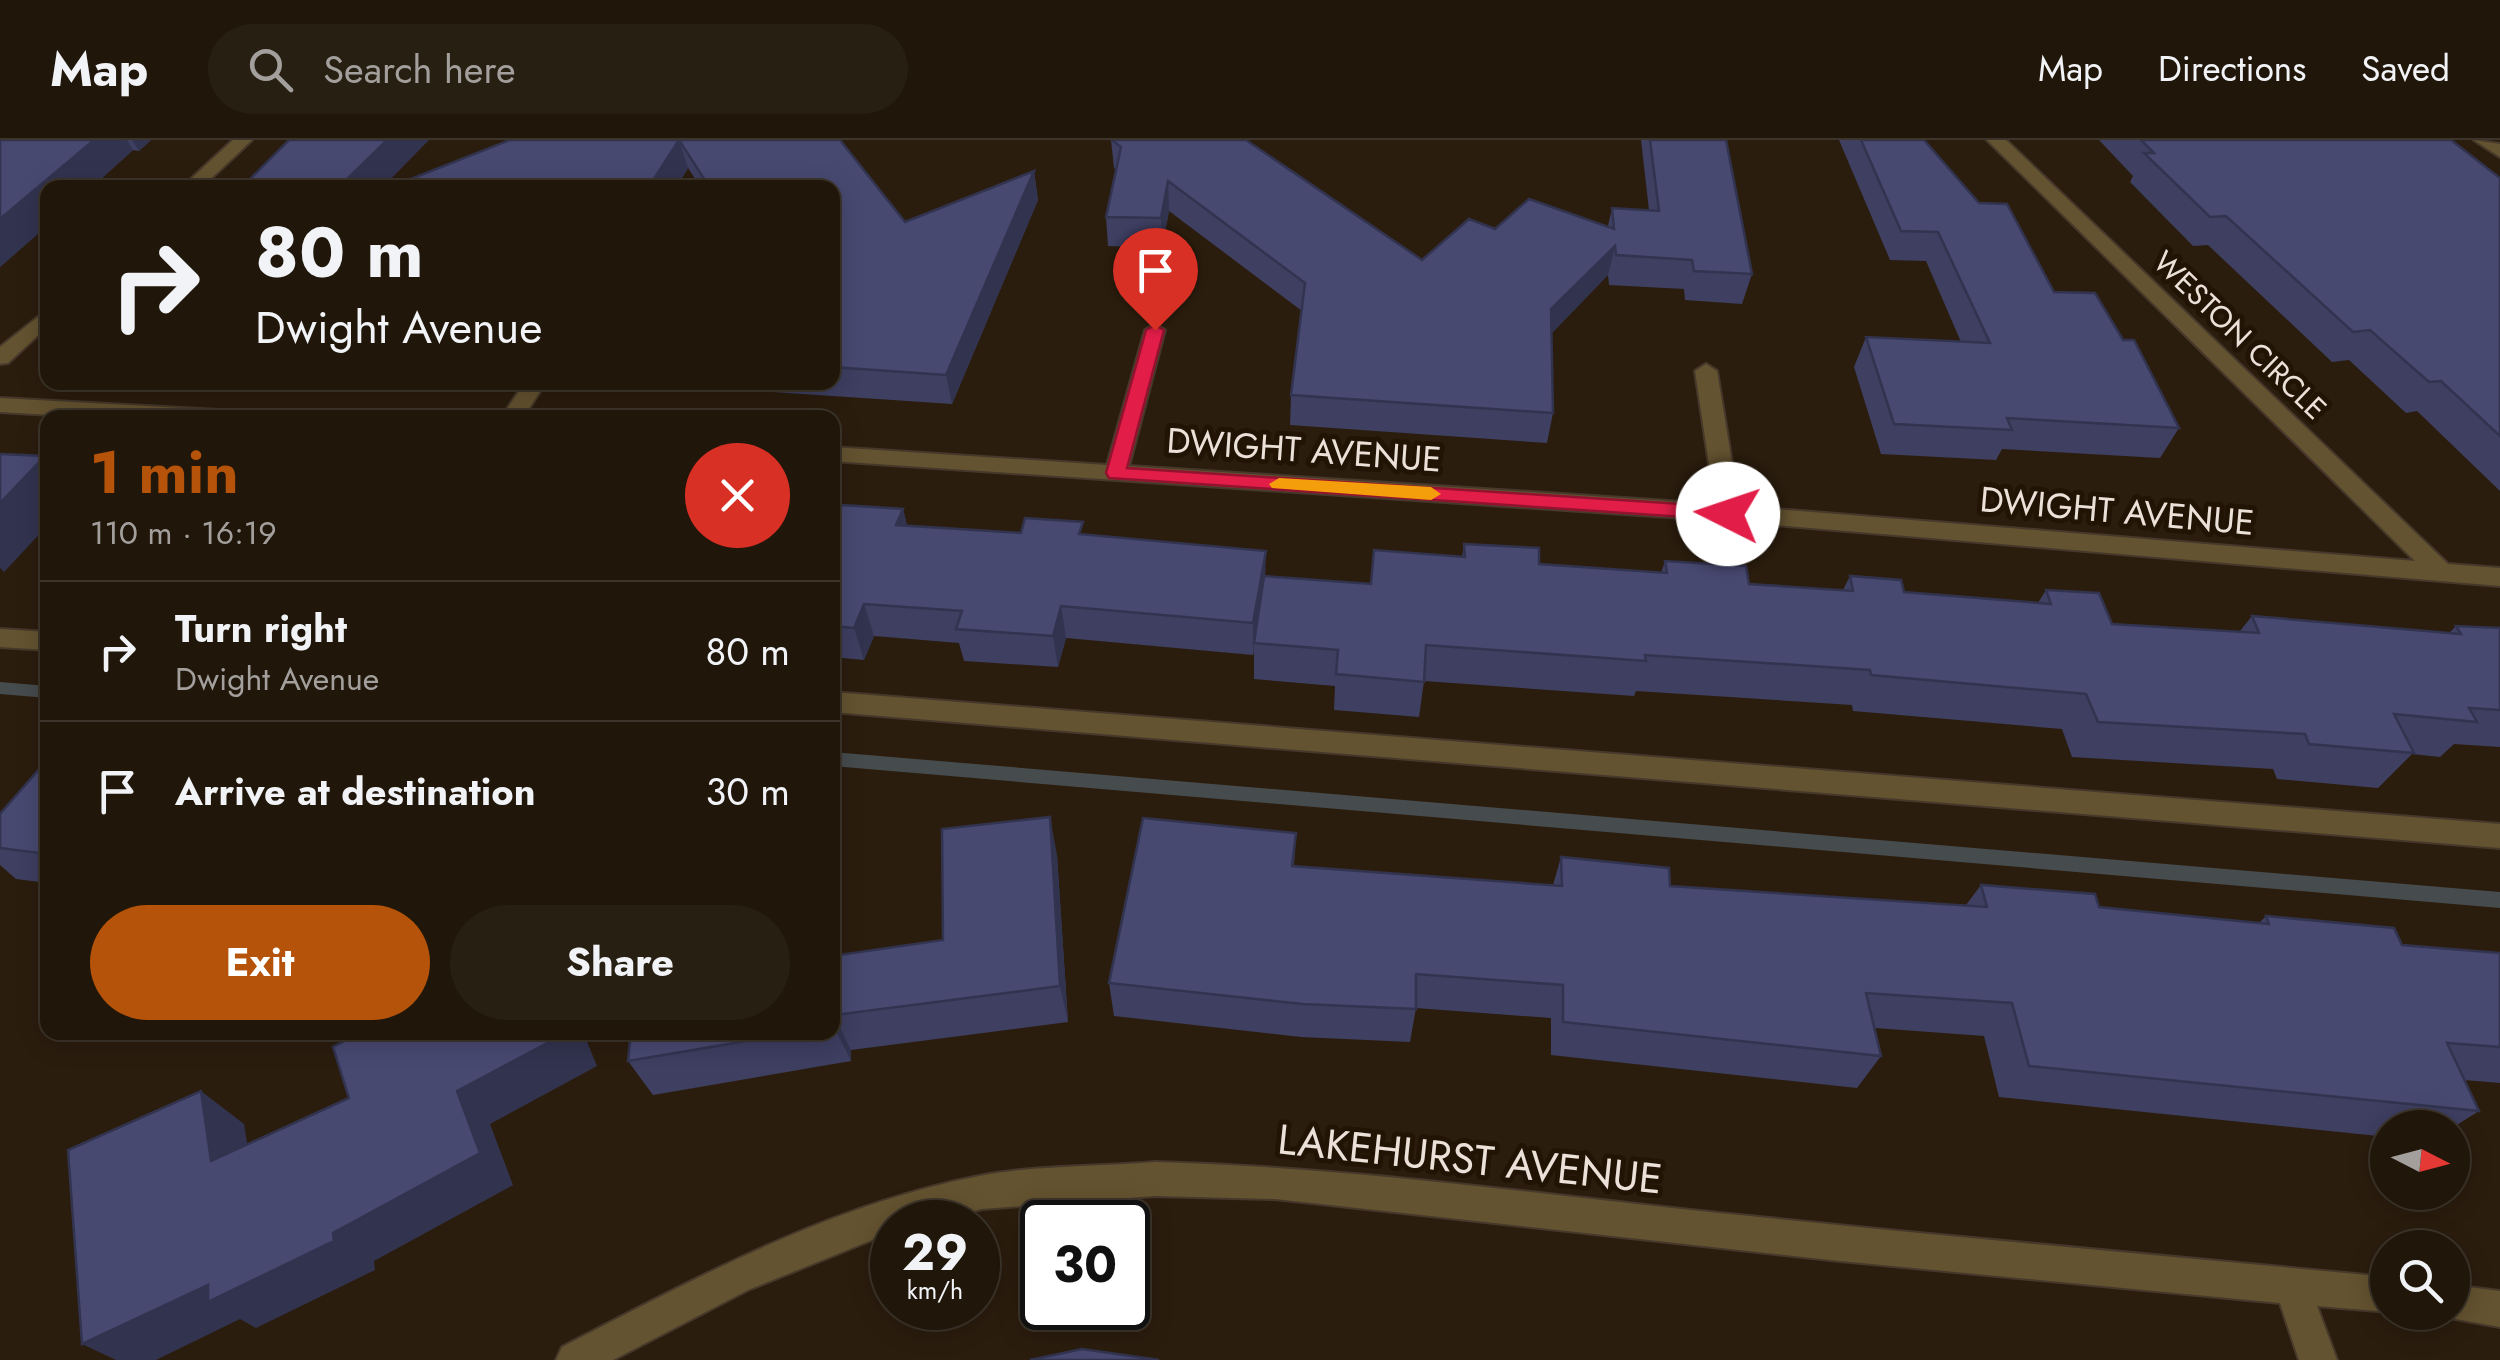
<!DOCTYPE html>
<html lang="en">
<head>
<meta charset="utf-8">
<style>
  :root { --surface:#20160a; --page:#281f13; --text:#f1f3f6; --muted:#a29f9c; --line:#3d352b; --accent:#b45309 }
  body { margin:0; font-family:Jost,sans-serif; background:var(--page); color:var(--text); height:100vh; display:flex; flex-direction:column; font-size:38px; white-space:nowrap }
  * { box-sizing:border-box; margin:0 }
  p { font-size:32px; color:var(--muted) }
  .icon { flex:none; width:55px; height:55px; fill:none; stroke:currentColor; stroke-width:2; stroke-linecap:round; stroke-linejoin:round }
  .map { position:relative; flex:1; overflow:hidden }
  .drawer { position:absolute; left:40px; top:270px; width:800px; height:630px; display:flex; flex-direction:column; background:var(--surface); border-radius:20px; box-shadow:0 5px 25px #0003,0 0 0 2px var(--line) }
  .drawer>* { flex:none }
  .banner { position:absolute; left:40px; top:40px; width:800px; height:210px; border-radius:20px; box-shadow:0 5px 25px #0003,0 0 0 2px var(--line); background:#20160a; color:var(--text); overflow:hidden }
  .needle { width:65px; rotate:96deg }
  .buttons { position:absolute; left:2370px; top:970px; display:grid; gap:20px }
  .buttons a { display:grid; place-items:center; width:100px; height:100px; border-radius:50%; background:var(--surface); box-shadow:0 5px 25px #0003,0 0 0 2px var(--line); font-size:50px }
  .speed { position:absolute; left:870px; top:1060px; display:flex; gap:20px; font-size:50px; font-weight:700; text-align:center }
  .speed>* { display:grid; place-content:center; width:130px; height:130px; border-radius:50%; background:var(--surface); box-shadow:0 5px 25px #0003,0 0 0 2px var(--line); line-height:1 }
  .speed small { font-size:25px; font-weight:400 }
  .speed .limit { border:5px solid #111; border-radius:15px; background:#fff; color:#111 }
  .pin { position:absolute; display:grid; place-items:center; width:85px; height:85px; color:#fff; margin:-102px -42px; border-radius:50% 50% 50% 0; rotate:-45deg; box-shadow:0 0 10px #0007 }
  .pin .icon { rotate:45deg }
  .me { position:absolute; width:110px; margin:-55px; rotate:274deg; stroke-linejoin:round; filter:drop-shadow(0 0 8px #0008) }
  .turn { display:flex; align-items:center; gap:35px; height:210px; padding:0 50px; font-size:45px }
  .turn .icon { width:130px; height:130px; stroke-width:2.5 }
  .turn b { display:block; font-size:70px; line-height:85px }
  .round { display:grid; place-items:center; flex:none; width:105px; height:105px; border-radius:52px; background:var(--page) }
  .headline { display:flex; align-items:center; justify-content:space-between; height:170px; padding:0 50px }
  h1 { font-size:60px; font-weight:700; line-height:75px; color:var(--accent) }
  .primary-button { display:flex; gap:20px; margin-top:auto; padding:20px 50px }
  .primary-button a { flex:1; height:115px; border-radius:60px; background:var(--accent); color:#fff; font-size:40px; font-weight:700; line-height:115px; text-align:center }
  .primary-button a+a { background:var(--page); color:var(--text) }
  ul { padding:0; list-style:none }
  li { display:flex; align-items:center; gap:30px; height:140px; padding:0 50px; border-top:2px solid var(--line) }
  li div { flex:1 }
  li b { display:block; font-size:38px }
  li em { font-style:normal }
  header { display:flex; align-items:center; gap:60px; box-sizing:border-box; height:140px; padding:0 50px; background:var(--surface); border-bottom:2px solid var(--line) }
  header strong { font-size:48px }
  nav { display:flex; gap:55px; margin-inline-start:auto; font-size:35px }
  .search { width:700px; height:90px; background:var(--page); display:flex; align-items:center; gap:25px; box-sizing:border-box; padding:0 35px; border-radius:55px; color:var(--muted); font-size:38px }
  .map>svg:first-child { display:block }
</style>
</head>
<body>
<header>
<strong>Map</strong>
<div class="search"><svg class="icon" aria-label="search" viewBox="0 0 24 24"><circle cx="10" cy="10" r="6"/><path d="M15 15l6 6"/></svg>Search here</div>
<nav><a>Map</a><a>Directions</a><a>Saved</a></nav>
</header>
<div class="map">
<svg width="2500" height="1220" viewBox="0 0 2500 1220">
  <rect width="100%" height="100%" fill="#2b1d0e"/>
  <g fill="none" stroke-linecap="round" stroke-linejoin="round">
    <!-- stream -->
    <path fill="#464b4d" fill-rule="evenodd" d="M0 542 48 546V558L0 554Z
      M832 612 2500 752V768L832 626Z"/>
    <!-- service casing -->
    <g stroke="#46382a" stroke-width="4">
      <path id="service" d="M0 489 48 492V510L0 507Z
        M832 552 2500 684V708L832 572Z"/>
    </g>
    <!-- minor casing -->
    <g stroke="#46382a" stroke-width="4">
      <path id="minor" d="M233 0H252L201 48H181Z
        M1987 0H2006L2448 424 2500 428V446L1728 381 832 321V307L1107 325 1145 190 1155 184 1165 190 1129 326 1715 364 1695 231 1706 224 1717 231 1739 366 2415 421Z
        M2474 0 2500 4V17Z
        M48 169V186L8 223 0 224V207Z
        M525 242H546L523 278H501Z
        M0 258 237 271 248 278H102L0 272Z
        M1155 1022C1344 1027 1531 1053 1719 1073 1942 1096 2166 1116 2388 1137L2389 1172 2317 1166 2337 1220H2299L2280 1163 1840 1121 1275 1059 1155 1056 982 1069 930 1082H892V1092L748 1150 613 1220H556L562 1207C696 1138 830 1065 979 1036 1035 1025 1098 1027 1155 1022Z
        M2452 1145 2500 1151V1187L2439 1176 2438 1172H2452Z"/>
    </g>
    <!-- service -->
    <use href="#service" fill="#645330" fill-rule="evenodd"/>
    <!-- minor -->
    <use href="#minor" fill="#645330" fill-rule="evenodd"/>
  </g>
  <!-- wall -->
  <path fill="#3e3f61" d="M0 0H151L139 11 133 10 91 48H48V85L0 127Z
    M510 0H840L905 82 1034 31 1038 60 952 264 715 248 713 242H832V48H701L688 28 676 48H388Z
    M1111 0 1422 120 1495 89 1608 86 1612 68 1649 70 1641 0H1726L1752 134 1742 164 1685 160 1684 149 1609 145 1608 135 1552 193 1553 273 1547 303 1290 285 1291 255 1302 171 1169 71 1162 108 1108 106 1106 77 1116 30 1114 28Z
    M1839 0H1924L2054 152 2123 200 2179 288 2160 318 2002 309 1996 320 1881 314 1854 227 1866 197 1961 202 1926 121 1890 120Z
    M2099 0H2451L2500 38V351L2417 271 2406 273 2349 220 2332 222 2208 105 2193 106 2130 42 2133 36Z
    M903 369 907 386 1021 393 1084 395 1265 436 1371 444 1462 417 1464 404 1539 424 1661 433 1665 421 1749 444 1843 450 1850 436 1904 452 2038 463 2046 450 2112 484 2240 491 2252 476 2449 493 2456 486 2500 488V607L2454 604 2440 617 2412 614 2378 648 2277 639 2273 629 2072 617 2062 589 1853 571 1852 565 1636 551 1634 556 1424 541 1419 577 1334 570 1335 546 1254 539V511L1253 515 1066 498 1058 527 964 521 959 503 874 496 864 520 832 517V386Z
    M48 619V743L16 739 0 725V674Z
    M1296 693 1294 726 1553 745 1561 717 1670 746 1966 765 1981 745 2099 767 2259 783 2266 776 2402 805 2500 813V943L2464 940 2479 971 2452 988H2388V997L1999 957 1984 896 1875 888 1881 916 1857 948 1551 915V878L1416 868 1410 902 1301 897 1114 876 1109 843Z
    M1057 715 1068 882 851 910V921L653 955 628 921 631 892H832V816L943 800Z"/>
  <!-- shaded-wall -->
  <path fill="#32334f" d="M94 0H127L133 10 91 48H48V85L0 127V79Z
    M132 0H151L139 11Z
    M387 0H429L382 48H338Z
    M679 0 688 28 676 48H648Z
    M1034 31 1038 60 952 264 946 235Z
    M1168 41 1169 71 1162 108 1161 78Z
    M1615 106 1608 135 1546 199 1551 169Z
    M45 316 48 319V385L4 432 0 428V363Z
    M903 369 911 401 896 385Z
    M1266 411 1265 443 1254 503 1253 515V483Z
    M864 464 874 496 864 520 854 488Z
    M1061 466 1066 498 1058 527 1053 496Z
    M1050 677 1057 715 1068 882 1060 846Z
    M48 703V720L39 713Z
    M834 875 851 910V921L834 887Z
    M568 892H583L597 926 490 984 513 1045 374 1121 375 1130 256 1188 240 1179 156 1220H116L82 1204 208 1145 333 1093 457 951Z
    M201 951 244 984 255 1052 211 1021Z"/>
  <!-- building -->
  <path fill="#484971" stroke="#32334f" stroke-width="2.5" d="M0 0H94L0 79Z
    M289 0H387L338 48H241Z
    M510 0H679L648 48H388Z
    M679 0H840L905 82 1034 31 946 235 832 227V48H710Z
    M1112 0H1246L1422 120 1469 79 1495 89 1529 59 1614 89 1612 68 1659 71 1650 0H1726L1752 134 1694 131 1692 120 1616 115 1615 106 1551 169 1553 273 1291 255 1305 143 1168 41 1161 78 1106 77 1121 7Z
    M1861 0H1924L1979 63 2007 64 2054 152 2095 153 2123 200H2134L2179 288 2007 278 2012 290 1894 284 1866 197 1990 203 1938 92 1901 91Z
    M2141 0H2451L2500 38V296L2441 241 2429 242 2370 190 2353 192 2226 76 2210 77 2144 13H2154Z
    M0 314 45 316 0 363Z
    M842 365 903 369 896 385 1021 393 1025 378 1083 382 1079 394 1266 411 1253 483 1061 466 1053 496 956 489 962 471 864 464 854 488 832 486V386Z
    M1464 404 1539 408V424L1667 433 1665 421 1746 426 1749 444 1853 451 1850 436 1901 440 1904 452 2051 464 2046 450 2099 453 2112 484 2259 493 2252 476 2461 494 2456 486 2500 488V570L2469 568 2477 582 2394 574 2414 613 2309 604 2305 594 2098 582 2086 554 1871 535 1870 530 1645 515 1646 521 1426 505 1424 542 1336 534 1338 510 1254 503 1264 436 1371 444 1374 410 1465 417Z
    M48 619V703L39 713 0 708V674Z
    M1050 677 1060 846 834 875V887H832V816L943 800 942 689Z
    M1143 678 1296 693 1292 726 1562 746 1561 717 1669 728 1670 746 1987 767 1981 745 2095 754 2099 767 2269 784 2266 776 2394 788 2402 805 2500 813V907L2447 903 2479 971 2029 926 2012 863 1866 853 1881 916 1563 882V845L1416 834V869L1303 864 1109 843Z
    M362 892H568L457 951 480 1013 333 1093 334 1101 208 1162V1145L82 1204 68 1010 201 951 211 1021 349 958 333 907Z
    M631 892H799L628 921Z
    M1082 1209 1159 1220H1030Z"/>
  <!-- route -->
  <path fill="#e11d48" stroke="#92132f" stroke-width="2.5" d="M1155 185 1164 190 1127 328 1728 367 1738 374 1728 380 1109 338 1106 333 1146 190Z"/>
  <!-- slow -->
  <path fill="#f59e0b" d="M1279 338 1431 347 1441 354 1431 360 1272 348 1269 344Z"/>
  <g text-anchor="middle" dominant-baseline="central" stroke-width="10" stroke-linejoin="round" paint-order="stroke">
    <!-- far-street labels -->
    <g font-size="30" fill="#ebe1d8" stroke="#211405">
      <text transform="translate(2240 195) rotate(44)">WESTON CIRCLE</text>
    </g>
    <!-- street labels -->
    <g font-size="35" fill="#ebe1d8" stroke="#211405">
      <text transform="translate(1304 310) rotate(4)">DWIGHT AVENUE</text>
      <text transform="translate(2117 371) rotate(5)">DWIGHT AVENUE</text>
    </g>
    <!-- near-street labels -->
    <g font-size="42" fill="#ebe1d8" stroke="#211405">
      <text transform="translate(1470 1019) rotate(6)">LAKEHURST AVENUE</text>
    </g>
  </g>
</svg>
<div class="buttons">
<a><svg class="needle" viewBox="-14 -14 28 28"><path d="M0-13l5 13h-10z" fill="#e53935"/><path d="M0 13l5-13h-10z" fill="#a29f9c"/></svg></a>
<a><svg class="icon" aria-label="search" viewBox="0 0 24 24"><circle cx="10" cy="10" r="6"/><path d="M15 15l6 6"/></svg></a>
</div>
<div class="speed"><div>29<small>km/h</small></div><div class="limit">30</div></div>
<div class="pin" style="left:1155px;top:190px;background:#d93025"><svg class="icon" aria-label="arrive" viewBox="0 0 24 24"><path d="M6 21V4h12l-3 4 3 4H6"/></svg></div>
<svg class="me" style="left:1728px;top:374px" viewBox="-20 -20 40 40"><circle r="19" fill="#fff"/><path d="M0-13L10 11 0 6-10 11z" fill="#e11d48"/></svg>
<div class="banner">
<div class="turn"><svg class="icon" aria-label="right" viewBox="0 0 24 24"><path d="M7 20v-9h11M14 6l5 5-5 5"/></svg><div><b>80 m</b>Dwight Avenue</div></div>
</div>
<section class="drawer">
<div class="headline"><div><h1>1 min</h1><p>110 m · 16:19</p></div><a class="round" style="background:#d93025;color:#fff"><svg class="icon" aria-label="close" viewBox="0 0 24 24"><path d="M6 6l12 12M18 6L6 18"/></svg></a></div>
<ul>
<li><svg class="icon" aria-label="right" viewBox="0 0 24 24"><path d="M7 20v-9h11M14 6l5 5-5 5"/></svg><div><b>Turn right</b><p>Dwight Avenue</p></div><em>80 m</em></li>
<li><svg class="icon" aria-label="arrive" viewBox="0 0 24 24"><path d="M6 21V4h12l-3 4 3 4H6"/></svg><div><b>Arrive at destination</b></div><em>30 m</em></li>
</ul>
<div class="primary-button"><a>Exit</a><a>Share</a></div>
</section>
</div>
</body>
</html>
